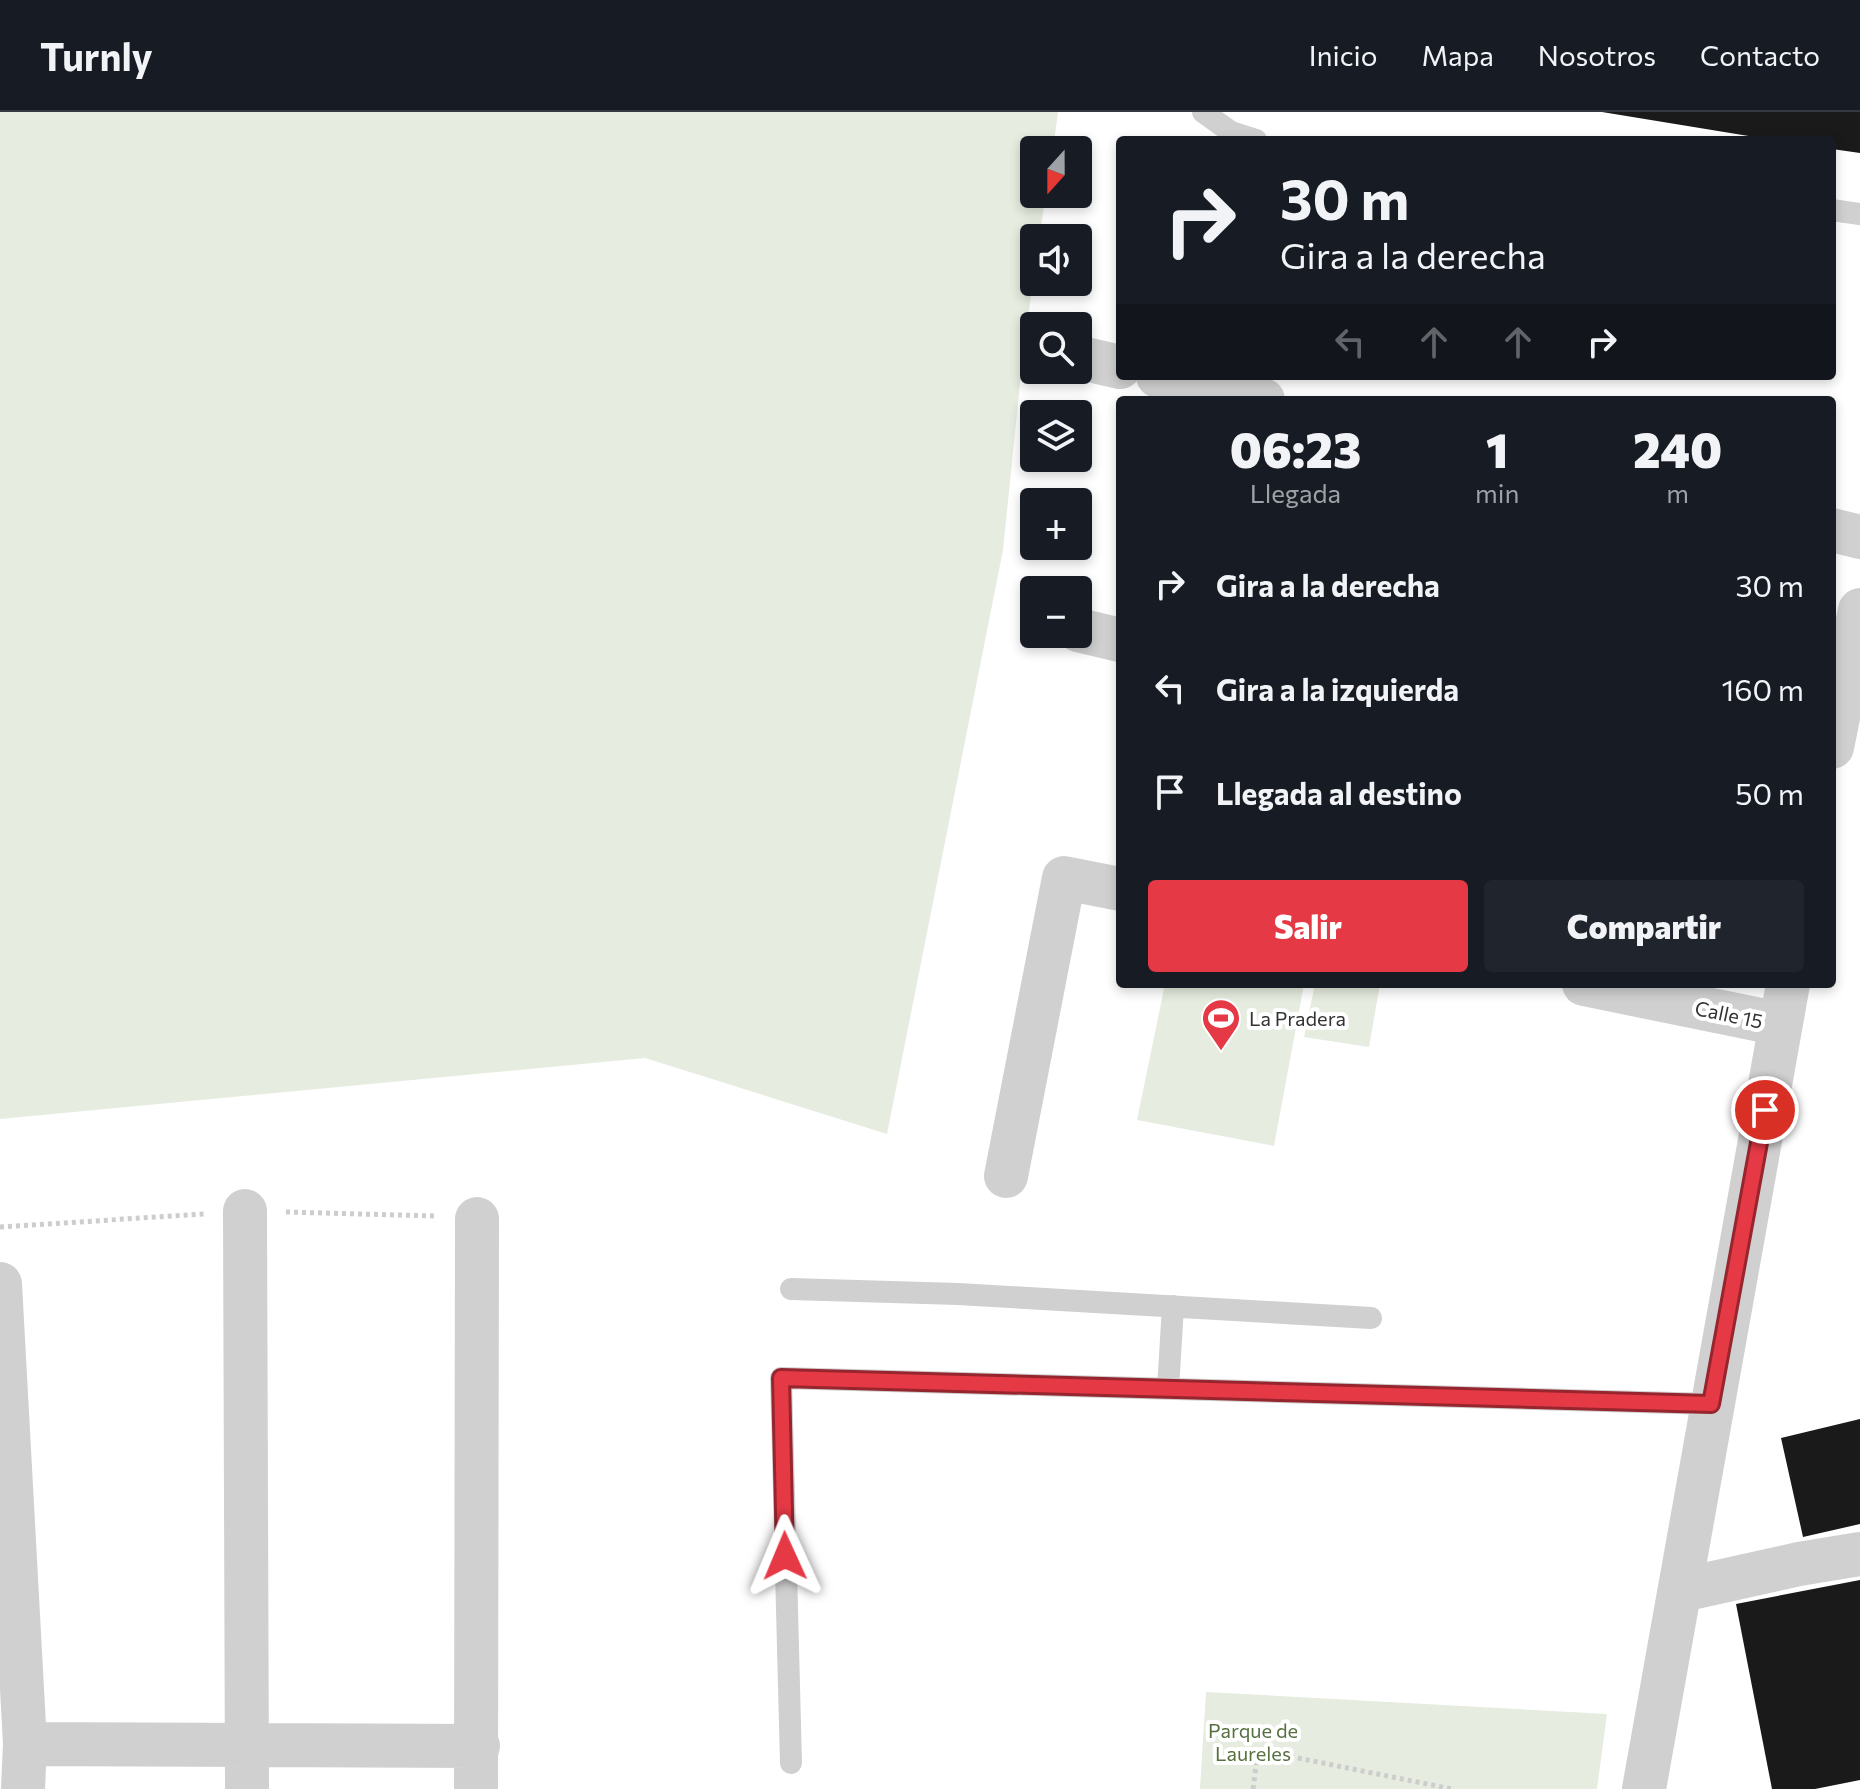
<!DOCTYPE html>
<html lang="es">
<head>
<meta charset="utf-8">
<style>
  :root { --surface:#171b24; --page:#20242c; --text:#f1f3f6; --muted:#9ea1a6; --line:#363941; --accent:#e63946 }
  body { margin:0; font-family:Commissioner,sans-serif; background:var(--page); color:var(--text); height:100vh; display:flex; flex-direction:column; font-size:30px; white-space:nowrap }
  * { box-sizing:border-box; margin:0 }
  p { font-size:26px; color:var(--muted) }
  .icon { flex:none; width:44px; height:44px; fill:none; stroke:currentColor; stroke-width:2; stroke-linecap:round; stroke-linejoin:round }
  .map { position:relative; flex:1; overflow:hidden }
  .panel { position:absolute; left:1116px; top:284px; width:720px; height:592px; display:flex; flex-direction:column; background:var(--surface); border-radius:8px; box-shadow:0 4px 12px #0003 }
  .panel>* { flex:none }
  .guide { position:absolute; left:1116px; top:24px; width:720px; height:244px; border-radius:8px; box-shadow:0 4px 12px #0003; background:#171b24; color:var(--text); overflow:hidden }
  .needle { width:52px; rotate:201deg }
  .tools { position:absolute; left:1020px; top:24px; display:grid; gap:16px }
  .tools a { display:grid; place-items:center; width:72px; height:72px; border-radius:8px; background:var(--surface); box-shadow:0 4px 12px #0003; font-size:40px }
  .pin { position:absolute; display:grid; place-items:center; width:68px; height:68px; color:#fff; margin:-34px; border:4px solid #fff; border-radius:50%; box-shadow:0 2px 8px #0007 }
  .me { position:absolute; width:88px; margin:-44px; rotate:359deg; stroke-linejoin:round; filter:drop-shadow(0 0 6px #0008) }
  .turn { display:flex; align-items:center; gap:28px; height:168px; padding:0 32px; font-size:36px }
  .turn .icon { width:104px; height:104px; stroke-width:2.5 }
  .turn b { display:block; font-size:56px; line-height:68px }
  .lanes { display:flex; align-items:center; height:76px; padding:0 32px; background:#0003; justify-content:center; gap:40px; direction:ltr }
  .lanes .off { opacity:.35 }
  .eta { display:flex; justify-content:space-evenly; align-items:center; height:136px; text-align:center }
  .eta b { font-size:48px; font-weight:800; line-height:56px }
  .primary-button { display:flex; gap:16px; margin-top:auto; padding:16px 32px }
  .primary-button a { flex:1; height:92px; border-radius:8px; background:var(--accent); color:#fff; font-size:32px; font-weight:800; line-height:92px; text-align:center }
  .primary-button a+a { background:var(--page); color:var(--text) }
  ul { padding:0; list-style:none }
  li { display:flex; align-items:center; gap:24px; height:104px; padding:0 32px }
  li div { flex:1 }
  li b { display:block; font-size:30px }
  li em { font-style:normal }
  header { display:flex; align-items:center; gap:48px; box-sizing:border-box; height:112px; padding:0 40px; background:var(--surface); border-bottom:2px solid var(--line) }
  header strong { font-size:38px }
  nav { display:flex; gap:44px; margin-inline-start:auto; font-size:28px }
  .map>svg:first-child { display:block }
</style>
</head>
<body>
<header>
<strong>Turnly</strong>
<nav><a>Inicio</a><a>Mapa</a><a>Nosotros</a><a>Contacto</a></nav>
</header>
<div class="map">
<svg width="1860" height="1677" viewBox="0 0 1860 1677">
  <rect width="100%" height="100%" fill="#fff"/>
  <!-- green -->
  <path fill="#e6ecdf" d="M0 0H1058L1053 38H1034V82H1046L1039 126H1034V163L1024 233 1003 438 887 1022 645 946 0 1007Z
    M1165 872H1304L1274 1034 1137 1008Z
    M1315 872H1380L1369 935 1304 925Z
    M1206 1580 1607 1602 1597 1677H1200Z"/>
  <!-- building -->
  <path fill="#1a1a1a" d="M1602 0H1860V41L1832 37V28H1773Z
    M1860 1307V1412L1803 1425 1781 1326Z
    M1860 1468V1668L1815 1677H1772L1736 1492Z"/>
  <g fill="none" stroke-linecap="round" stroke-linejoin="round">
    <!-- path -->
    <path stroke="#cdcdcd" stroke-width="5" stroke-dasharray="4 4" stroke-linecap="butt" d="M286 1100 436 1104
      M0 1115 204 1102
      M1253 1677 1258 1638 1452 1677"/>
    <!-- lane -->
    <path stroke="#d0d0d0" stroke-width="22" d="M1203 0 1231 20 1256 28
      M1832 98 1860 102
      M791 1177 958 1182 1371 1206
      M1168 1277 1173 1194
      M791 1651 781 1266 1711 1292"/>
    <!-- street -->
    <path stroke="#d0d0d0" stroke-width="44" d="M1081 246 1120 255
      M1158 264 1263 288
      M1832 418 1860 425
      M1078 518 1120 528
      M1832 635 1860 498
      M1584 872 1780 912
      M1006 1064 1064 766 1120 777
      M245 1099 247 1677
      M0 1172 25 1632 23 1677
      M1682 1478 1799 1452 1860 1442
      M25 1632 478 1634
      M476 1677 477 1107
      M1644 1677 1788 872"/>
  </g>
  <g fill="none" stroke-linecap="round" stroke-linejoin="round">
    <!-- route casing -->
    <g stroke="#96252e" stroke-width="20">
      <path id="route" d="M785 1444 781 1266 1711 1292 1765 998"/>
    </g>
    <!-- route -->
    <use href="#route" stroke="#e63946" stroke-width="14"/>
  </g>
  <!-- icons -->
  <defs>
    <g id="stadium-pin" transform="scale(2)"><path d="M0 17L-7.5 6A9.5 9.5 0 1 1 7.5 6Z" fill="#e63946" stroke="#fff"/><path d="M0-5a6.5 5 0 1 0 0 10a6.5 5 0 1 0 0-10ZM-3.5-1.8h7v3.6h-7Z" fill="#fff"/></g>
  </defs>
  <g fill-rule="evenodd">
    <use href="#stadium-pin" x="1221" y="906"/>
  </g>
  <g text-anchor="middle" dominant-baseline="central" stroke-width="8" stroke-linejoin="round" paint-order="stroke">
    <!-- street labels -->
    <g font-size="20" fill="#333" stroke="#fff">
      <text transform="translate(1729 902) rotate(12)">Calle 15</text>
    </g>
    <!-- poi labels -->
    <g font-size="20" fill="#333" stroke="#fff" text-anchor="start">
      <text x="1249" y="906">La Pradera</text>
    </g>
    <!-- park labels -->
    <g font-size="20" fill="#56703f" stroke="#fff">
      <text x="1253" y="1618">Parque de<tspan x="1253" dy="23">Laureles</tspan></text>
    </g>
  </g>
</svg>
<div class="tools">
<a><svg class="needle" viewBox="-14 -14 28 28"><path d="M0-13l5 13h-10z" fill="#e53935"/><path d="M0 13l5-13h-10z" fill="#9ea1a6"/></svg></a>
<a><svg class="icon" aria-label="sound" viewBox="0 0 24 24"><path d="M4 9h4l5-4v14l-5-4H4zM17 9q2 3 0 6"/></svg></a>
<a><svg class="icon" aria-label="search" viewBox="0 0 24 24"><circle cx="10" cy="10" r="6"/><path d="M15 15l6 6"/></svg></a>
<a><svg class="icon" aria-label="layers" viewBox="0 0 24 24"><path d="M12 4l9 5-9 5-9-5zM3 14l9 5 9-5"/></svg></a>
<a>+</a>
<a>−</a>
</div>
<div class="pin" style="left:1765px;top:998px;background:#d93025"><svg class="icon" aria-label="arrive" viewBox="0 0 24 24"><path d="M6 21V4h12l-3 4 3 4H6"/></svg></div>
<svg class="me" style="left:785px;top:1444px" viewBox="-20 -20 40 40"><path d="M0-17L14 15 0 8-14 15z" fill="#e63946" stroke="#fff" stroke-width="4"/></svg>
<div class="guide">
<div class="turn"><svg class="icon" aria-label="right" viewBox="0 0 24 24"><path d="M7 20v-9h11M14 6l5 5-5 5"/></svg><div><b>30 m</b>Gira a la derecha</div></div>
<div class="lanes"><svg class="icon off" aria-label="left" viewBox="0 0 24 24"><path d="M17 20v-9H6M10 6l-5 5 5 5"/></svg><svg class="icon off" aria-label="ahead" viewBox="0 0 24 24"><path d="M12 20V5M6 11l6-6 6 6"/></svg><svg class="icon off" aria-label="ahead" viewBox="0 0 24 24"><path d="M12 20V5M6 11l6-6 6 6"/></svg><svg class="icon" aria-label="right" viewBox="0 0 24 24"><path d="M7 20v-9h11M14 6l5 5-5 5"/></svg></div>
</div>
<section class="panel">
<div class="eta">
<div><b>06:23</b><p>Llegada</p></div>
<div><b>1</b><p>min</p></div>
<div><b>240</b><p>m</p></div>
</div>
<ul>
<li><svg class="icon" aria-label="right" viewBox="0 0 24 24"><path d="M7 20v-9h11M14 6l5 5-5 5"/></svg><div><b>Gira a la derecha</b></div><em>30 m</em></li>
<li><svg class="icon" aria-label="left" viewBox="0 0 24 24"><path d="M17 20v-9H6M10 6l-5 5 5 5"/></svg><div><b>Gira a la izquierda</b></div><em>160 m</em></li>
<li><svg class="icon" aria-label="arrive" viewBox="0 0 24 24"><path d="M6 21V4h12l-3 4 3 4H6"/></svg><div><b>Llegada al destino</b></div><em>50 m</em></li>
</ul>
<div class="primary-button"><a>Salir</a><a>Compartir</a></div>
</section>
</div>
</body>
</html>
